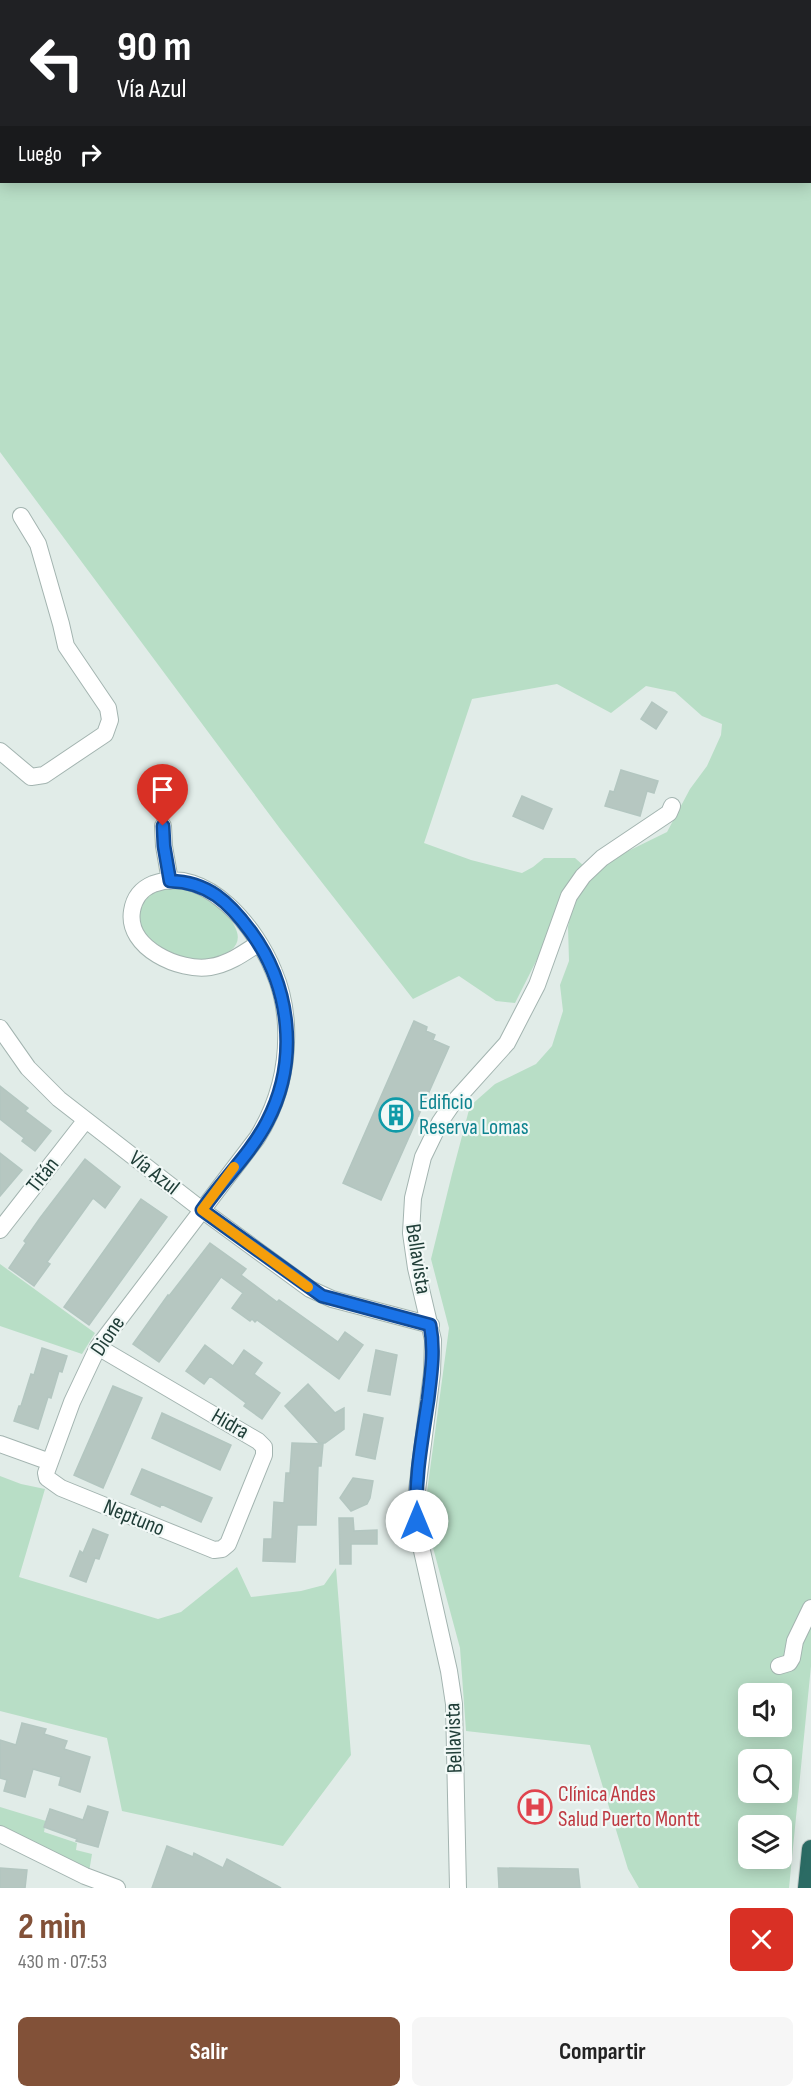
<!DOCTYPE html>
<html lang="es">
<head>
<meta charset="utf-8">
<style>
  :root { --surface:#fff; --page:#f6f6f6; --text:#222; --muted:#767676; --accent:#825138 }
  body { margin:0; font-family:"Sofia Sans Condensed",sans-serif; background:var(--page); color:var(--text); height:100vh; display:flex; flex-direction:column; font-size:22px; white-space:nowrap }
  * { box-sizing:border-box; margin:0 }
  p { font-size:20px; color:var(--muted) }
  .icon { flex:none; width:33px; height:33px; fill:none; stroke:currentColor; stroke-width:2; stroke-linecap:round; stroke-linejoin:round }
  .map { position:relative; height:1888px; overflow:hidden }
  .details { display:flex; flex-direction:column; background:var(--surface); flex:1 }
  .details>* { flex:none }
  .banner { position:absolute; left:0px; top:0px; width:812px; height:183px; box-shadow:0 3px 15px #0003; background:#202124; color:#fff; overflow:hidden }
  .fabs { position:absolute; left:738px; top:1683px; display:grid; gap:12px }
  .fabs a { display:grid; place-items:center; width:54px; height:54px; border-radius:9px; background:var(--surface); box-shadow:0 3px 15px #0003; font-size:30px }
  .pin { position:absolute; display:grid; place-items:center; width:51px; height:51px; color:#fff; margin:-62px -26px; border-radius:50% 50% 50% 0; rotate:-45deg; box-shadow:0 0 6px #0007 }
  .pin .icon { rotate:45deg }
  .me { position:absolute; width:66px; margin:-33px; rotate:0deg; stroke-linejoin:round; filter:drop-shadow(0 0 4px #0008) }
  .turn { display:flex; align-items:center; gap:21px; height:126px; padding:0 18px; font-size:27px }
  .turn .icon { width:78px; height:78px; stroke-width:2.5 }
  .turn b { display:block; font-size:42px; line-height:51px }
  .then { display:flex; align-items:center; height:57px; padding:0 18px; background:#0003; gap:12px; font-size:22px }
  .round { display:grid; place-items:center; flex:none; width:63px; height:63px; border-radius:9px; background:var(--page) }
  .headline { display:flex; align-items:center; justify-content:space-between; height:102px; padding:0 18px }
  h1 { font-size:36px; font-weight:700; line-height:45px; color:var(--accent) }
  .button { display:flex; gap:12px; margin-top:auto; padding:12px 18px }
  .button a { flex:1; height:69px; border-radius:9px; background:var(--accent); color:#fff; font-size:24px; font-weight:700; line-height:69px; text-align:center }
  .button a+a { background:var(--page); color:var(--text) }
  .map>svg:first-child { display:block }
</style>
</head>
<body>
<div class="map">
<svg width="811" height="1888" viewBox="0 0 811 1888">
  <rect width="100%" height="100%" fill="#e1ece8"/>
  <!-- green -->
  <path fill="#b8dec6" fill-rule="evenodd" d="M0 0H562L563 1 2 2V182H810L811 43V1666L789 1888H639L628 1869 590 1745 466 1731 460 1648 428 1529 425 1507 449 1328 431 1259 452 1174 470 1106 495 1084 536 1064 552 1046 563 1011 560 985 569 961 568 927 572 909 587 877 620 855 667 832 690 789 707 766 721 735 722 724 702 716 675 692 646 686 611 713 557 684 472 699 424 843 471 860 522 873 533 867 544 858H575L584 866 515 1003 496 1001 459 976 413 999 281 830 0 452ZM748 1694H782V1726H748ZM748 1760H782V1792H748ZM748 1826H782V1858H748Z
    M167 888C183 889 196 891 210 899 216 902 220 907 224 912 246 935 242 952 210 959 200 961 188 961 179 957 160 950 132 931 140 909 142 905 143 899 146 896 151 891 160 890 167 888Z
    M0 1264 95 1333 82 1354 0 1326Z
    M0 1476 21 1484 45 1489 19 1577 158 1619 181 1612 237 1567 251 1597 301 1591 324 1585 336 1568 351 1755 283 1846 122 1811 107 1738 0 1711Z
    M0 1807 46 1821 44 1832 77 1843 76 1850 92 1854 89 1872 0 1827Z"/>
  <!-- building -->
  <path fill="#b6c7c1" stroke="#b3c6c0" stroke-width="1.5" d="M652 702 667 712 656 729 641 719Z
    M621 770 658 781 654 793 647 791 640 816 605 806 610 791 614 792Z
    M522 796 552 809 543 829 513 816Z
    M414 1021 427 1027 426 1031 435 1035 433 1040 449 1047 381 1200 343 1183Z
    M0 1086 28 1108 25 1111 51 1131 35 1151 22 1141 24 1138 0 1119Z
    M0 1153 22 1170 0 1196Z
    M85 1159 120 1187 105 1208 93 1198 47 1262 50 1264 34 1286 9 1268 26 1243 24 1241 40 1218Z
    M141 1199 167 1217 89 1325 64 1307Z
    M210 1243 246 1269 241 1275 277 1302 279 1300 338 1342 345 1332 363 1345 339 1379 257 1320 255 1322 252 1319 250 1321 232 1308 243 1293 221 1277 159 1362 133 1344 168 1295 169 1296Z
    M205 1345 233 1366 244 1350 262 1363 254 1374 280 1393 262 1419 244 1406 246 1403 210 1376 204 1384 186 1371Z
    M42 1348 67 1356 62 1372 59 1371 51 1398 48 1397 38 1429 14 1421 19 1406H21L31 1374 34 1375Z
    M376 1350 397 1355 390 1395 368 1391Z
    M308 1384 335 1413 344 1408V1429L325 1443H319L285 1406Z
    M113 1386 142 1398 103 1488 74 1475Z
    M162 1413 231 1445 220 1470 152 1438Z
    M364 1414 383 1418 375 1459 356 1455Z
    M292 1443 323 1444 321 1466H318L316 1525H297L295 1562 263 1561 264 1539H272L274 1502 284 1503 286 1473H290Z
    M142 1469 212 1498 201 1522 161 1504 160 1507 131 1494Z
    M353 1478 373 1481 370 1498 367 1504 351 1511 340 1498Z
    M339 1518H353L354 1531 377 1530V1544H351V1564H340Z
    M93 1529 108 1535 99 1559 95 1558 86 1582 70 1576 80 1551 83 1553Z
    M22 1723 46 1729 44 1734 67 1741 64 1749 90 1757 80 1792 59 1785 61 1777 33 1769 25 1797 4 1791 7 1780 0 1778V1740L16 1745Z
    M88 1806 108 1812 98 1847 76 1841 77 1839 44 1827 50 1809 83 1820Z
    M167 1846 193 1857 194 1853 223 1868 227 1859 281 1888H152Z
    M0 1868 27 1870 25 1888H0Z
    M498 1868 578 1869 580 1888H499Z"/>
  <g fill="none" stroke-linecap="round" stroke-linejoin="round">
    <!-- minor casing -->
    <g stroke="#a3b4b0" stroke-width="18">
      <path id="minor" d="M717 0 718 2
        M0 751 31 777 44 775 105 734 110 720 108 708 66 646 61 624 38 544 21 516
        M163 826 164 846 170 881
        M0 1028 28 1068 59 1099 202 1210 310 1289 332 1299 431 1325
        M0 1230 85 1121
        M98 1347 258 1441 264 1447V1455L228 1544 222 1549 214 1550 61 1488 47 1478 46 1473 72 1402 98 1347 257 1138C279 1103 288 1066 286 1025 285 1007 281 988 274 972 257 929 207 864 153 884 141 889 134 898 132 911 126 948 180 972 210 967 229 964 244 953 259 943
        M0 1444 50 1462
        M779 1666 789 1663 792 1658 795 1641 811 1608
        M0 1834 85 1876 117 1888
        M458 1888 454 1704 449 1671 418 1533 416 1498 432 1373 433 1340 416 1268 411 1233 413 1198 423 1157 440 1122 453 1103 507 1043 537 985 569 896 583 876 602 858 669 813 672 806"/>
    </g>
    <!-- highway casing -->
    <g stroke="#c1c9c7" stroke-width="20">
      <path id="highway" d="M807 1888 811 1849"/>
    </g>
    <!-- minor -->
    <use href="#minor" stroke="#fff" stroke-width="16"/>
    <!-- highway -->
    <use href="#highway" stroke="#2b6b64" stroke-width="18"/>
  </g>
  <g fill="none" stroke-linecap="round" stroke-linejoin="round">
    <!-- route casing -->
    <g stroke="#114b97" stroke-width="15">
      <path id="route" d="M163 826 164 846 170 881C208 882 229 902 251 932 291 987 299 1061 267 1122 251 1153 222 1181 202 1210L322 1296 430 1325C435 1350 431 1375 428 1400 422 1440 414 1481 417 1521"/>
    </g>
    <!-- route -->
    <use href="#route" stroke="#1a73e8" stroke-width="10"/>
    <!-- slow -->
    <path stroke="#f59e0b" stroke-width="10" d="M234 1167 202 1210 308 1287"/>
  </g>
  <!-- icons -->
  <defs>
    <g id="building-ring" transform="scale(1.725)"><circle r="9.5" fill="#f1f8f6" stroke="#0f9aa8" stroke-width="1.5"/><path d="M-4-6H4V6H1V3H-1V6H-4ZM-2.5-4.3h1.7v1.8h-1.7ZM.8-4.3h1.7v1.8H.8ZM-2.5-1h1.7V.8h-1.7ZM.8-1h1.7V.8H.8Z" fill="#0f9aa8"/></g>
    <g id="hospital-ring" transform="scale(1.725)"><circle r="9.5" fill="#f1f8f6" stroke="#e0444e" stroke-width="1.5"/><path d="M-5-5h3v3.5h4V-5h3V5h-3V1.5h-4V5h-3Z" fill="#e0444e"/></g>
  </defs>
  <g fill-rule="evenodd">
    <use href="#building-ring" x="396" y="1115"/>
    <use href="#hospital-ring" x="535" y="1807"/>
  </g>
  <g text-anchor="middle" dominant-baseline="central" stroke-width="4.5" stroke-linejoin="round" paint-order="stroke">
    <!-- culture labels -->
    <g font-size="22" fill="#0d838f" stroke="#f1f8f6" text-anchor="start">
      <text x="419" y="1102">Edificio<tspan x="419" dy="25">Reserva Lomas</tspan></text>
    </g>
    <!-- street labels -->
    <g font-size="22" fill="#203e38" stroke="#f1f8f6">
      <text transform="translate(154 1173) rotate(38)">Vía Azul</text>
      <text transform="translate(43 1175) rotate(-52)">Titán</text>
      <text transform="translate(418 1259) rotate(81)">Bellavista</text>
      <text transform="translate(108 1336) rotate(-56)">Dione</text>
      <text transform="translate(230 1424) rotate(30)">Hidra</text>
      <text transform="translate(134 1518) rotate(22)">Neptuno</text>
      <text transform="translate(454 1738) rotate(-92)">Bellavista</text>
    </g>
    <!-- health labels -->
    <g font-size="22" fill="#be3a42" stroke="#f1f8f6" text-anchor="start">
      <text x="558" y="1794">Clínica Andes<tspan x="558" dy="25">Salud Puerto Montt</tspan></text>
    </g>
  </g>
</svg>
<div class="fabs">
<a><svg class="icon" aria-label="sound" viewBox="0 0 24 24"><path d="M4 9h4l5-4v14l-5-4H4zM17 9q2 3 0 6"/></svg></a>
<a><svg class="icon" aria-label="search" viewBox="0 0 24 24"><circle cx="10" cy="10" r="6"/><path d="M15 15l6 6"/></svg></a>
<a><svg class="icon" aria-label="layers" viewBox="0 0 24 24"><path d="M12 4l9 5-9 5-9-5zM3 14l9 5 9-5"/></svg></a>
</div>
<div class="pin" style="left:163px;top:826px;background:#d93025"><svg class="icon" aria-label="arrive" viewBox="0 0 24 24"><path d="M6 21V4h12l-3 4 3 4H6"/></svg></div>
<svg class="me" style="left:417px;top:1521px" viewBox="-20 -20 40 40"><circle r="19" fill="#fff"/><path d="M0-13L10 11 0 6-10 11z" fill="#1a73e8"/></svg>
<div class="banner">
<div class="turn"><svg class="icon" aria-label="left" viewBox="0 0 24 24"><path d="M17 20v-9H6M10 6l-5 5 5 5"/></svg><div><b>90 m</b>Vía Azul</div></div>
<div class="then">Luego<svg class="icon" aria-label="right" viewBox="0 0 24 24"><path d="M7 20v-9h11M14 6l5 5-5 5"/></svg></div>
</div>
</div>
<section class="details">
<div class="headline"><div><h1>2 min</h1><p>430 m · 07:53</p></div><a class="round" style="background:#d93025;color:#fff"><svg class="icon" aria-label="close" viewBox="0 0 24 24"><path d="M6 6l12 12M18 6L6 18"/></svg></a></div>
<div class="button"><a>Salir</a><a>Compartir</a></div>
</section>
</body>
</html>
